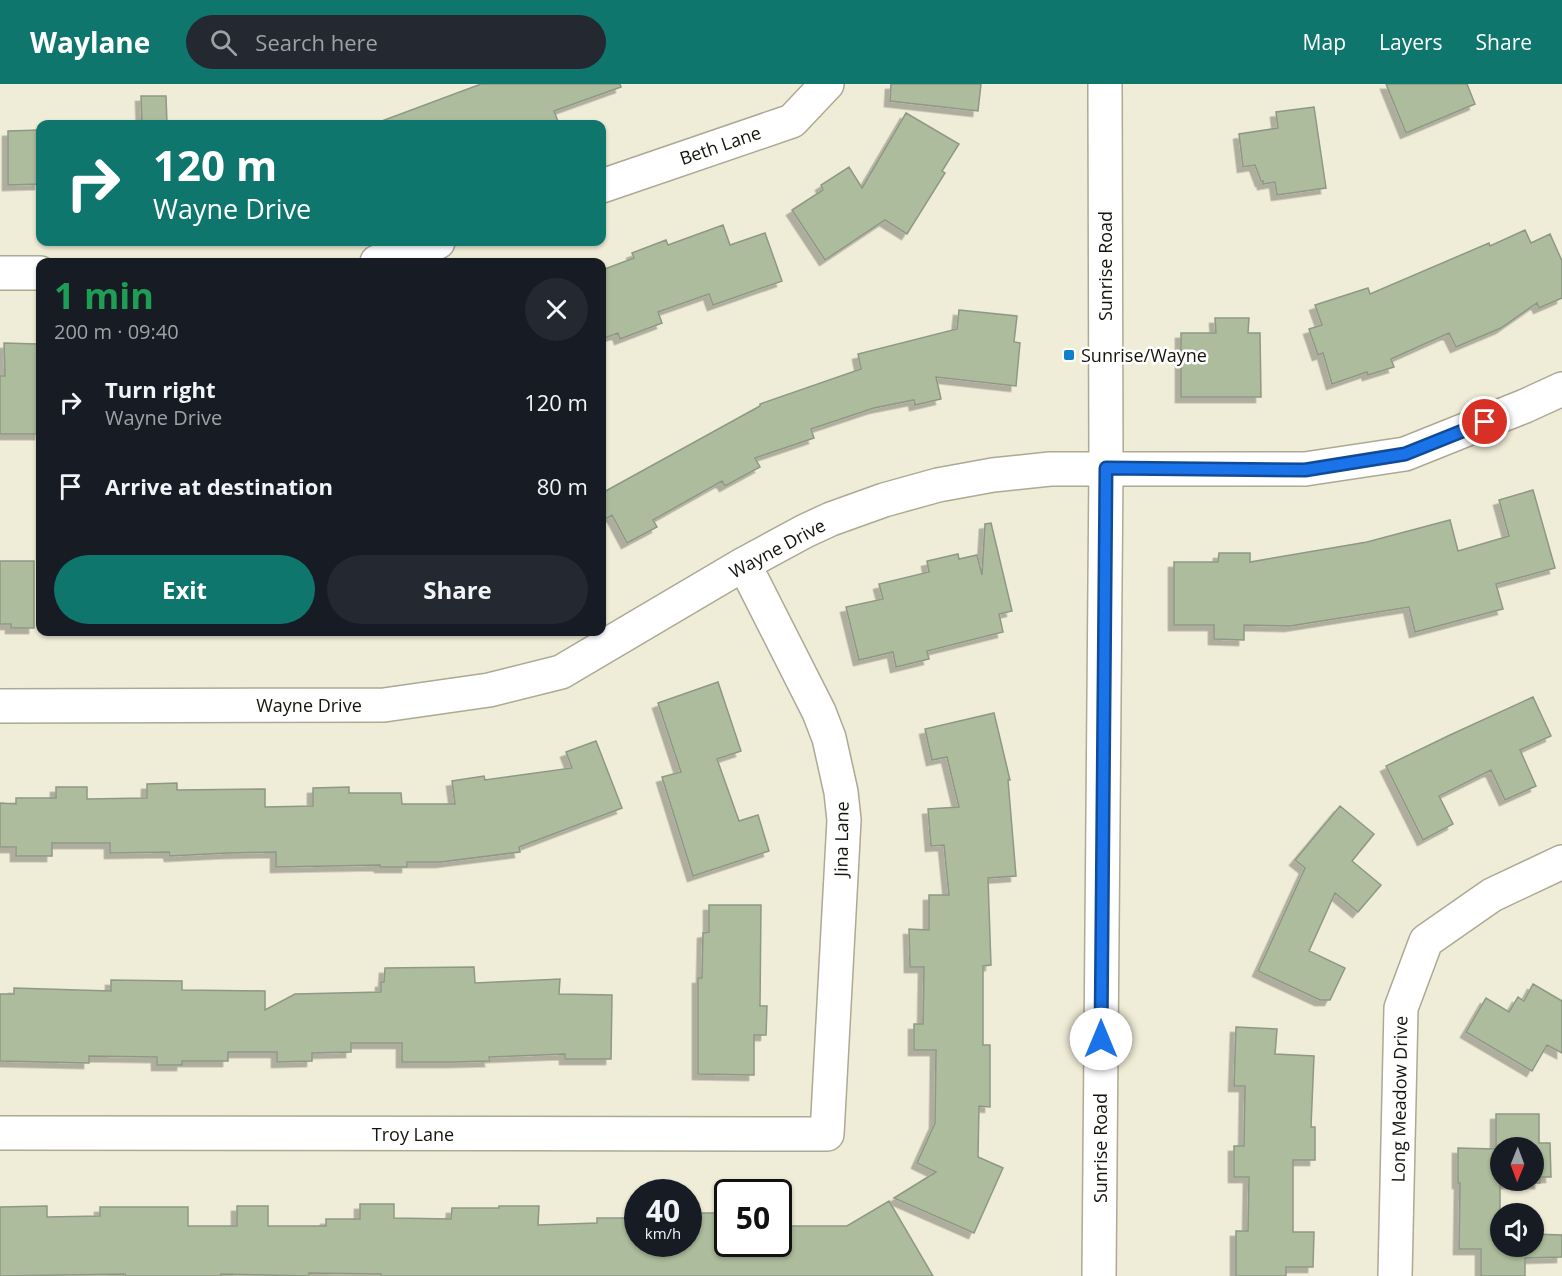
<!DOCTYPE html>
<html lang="en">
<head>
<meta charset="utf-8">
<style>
  :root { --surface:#171b24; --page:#242831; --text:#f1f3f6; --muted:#9ea1a6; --accent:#0f766e }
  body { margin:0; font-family:"Open Sans",sans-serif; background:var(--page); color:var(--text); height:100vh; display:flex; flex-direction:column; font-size:22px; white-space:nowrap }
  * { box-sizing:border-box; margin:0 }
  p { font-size:20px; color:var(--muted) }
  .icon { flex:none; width:33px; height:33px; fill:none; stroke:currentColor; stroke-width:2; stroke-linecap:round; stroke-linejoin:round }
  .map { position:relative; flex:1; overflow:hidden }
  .details { position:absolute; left:36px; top:174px; width:570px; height:378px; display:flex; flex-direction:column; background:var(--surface); border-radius:12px; box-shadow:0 2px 4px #0004 }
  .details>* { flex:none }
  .banner { position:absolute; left:36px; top:36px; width:570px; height:126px; border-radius:12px; box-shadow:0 2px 4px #0004; background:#0f766e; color:#fff; overflow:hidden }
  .needle { width:39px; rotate:181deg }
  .buttons { position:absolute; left:1490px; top:1053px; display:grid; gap:12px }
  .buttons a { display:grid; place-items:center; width:54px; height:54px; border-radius:50%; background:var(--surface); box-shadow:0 2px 4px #0004; font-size:30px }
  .speed { position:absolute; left:624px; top:1095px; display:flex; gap:12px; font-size:30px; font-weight:700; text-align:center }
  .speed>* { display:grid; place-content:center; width:78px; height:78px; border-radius:50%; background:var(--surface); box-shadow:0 2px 4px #0004; line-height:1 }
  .speed small { font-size:15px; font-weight:400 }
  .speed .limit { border:3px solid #111; border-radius:9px; background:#fff; color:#111 }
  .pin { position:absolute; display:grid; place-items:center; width:51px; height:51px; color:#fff; margin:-26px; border:3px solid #fff; border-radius:50%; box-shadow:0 2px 6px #0007 }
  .me { position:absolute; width:66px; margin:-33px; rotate:0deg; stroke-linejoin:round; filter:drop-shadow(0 0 4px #0008) }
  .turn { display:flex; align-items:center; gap:21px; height:126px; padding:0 18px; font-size:27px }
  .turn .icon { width:78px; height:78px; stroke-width:2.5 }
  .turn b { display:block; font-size:42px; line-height:51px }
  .round { display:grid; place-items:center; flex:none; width:63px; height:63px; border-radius:32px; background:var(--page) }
  .overview { display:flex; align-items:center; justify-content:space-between; height:102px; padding:0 18px }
  h1 { font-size:36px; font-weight:700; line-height:45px; color:#1e9e55 }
  .button { display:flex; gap:12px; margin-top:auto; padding:12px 18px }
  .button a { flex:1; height:69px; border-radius:36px; background:var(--accent); color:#fff; font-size:24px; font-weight:700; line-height:69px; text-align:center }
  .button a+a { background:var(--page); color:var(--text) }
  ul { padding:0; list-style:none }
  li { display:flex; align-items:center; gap:18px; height:84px; padding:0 18px }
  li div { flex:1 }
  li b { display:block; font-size:22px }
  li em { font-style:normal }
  header { display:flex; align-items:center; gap:36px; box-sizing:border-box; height:84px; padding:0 30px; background:var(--accent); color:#fff }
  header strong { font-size:28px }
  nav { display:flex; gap:33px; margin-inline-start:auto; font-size:21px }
  .search { width:420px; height:54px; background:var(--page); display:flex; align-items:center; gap:15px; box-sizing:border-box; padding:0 21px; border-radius:33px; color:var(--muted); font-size:22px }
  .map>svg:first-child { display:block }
</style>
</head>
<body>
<header>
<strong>Waylane</strong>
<div class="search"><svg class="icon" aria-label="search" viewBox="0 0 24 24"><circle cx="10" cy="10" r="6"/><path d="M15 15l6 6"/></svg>Search here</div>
<nav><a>Map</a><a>Layers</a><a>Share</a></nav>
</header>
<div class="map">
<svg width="1562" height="1192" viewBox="0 0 1562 1192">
  <defs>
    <filter id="shadow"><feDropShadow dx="-5.5" dy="5.5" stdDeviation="0" flood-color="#0004"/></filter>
  </defs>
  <rect width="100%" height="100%" fill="#efecd7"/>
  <!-- building -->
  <path fill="#acbc9c" stroke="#8f9886" stroke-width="1.5" fill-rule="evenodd" filter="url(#shadow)" d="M481 0H620L621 3 554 27 559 40H379V38Z
    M891 0H981L978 27 890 17Z
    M1386 0H1467L1475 20 1406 49Z
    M141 12H166L167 40H142Z
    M1314 23 1326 104 1277 111 1275 98 1263 100V97H1261L1255 81 1243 83 1239 50 1278 44 1276 28Z
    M906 29 959 60 942 87 945 89 907 150 885 136 825 176 792 126 823 106 821 101 849 83 862 104Z
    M40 46V100L8 101V47Z
    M723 141 730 161 765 149 782 197 713 221 709 210 658 228 662 239 620 255 618 249 602 255V186L634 174 632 169 666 156 668 161Z
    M1525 146 1531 159 1550 150 1562 177V214L1539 224 1537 219 1501 244 1456 263 1449 249 1391 275 1394 283 1368 291 1367 288 1332 300 1323 269 1318 271 1309 245 1322 241 1315 221 1368 204 1370 210 1489 159 1490 162Z
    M959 226 1017 232 1014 258 1020 259 1016 302 936 293 941 315 915 321 914 316 874 324 811 345 814 354 755 374 760 383 725 402 722 397 653 436 657 443 627 459 612 431 602 437V409L760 322V320L861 285 858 270 957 245Z
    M1215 234H1249L1248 249H1260L1261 313H1181V249H1216Z
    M4 259 37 260V291H40V350H0V292H5Z
    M1533 406 1555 484 1496 500 1503 525 1415 548 1409 523 1290 542 1244 541V556L1214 555V541H1174V478H1218L1219 469H1250V478L1367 458 1450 436 1458 467 1509 452 1499 416Z
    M991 439 1012 527 999 530 1003 548 927 567 929 575 896 583 893 568 859 576 846 523 883 515 879 500 929 488 927 477 958 470 959 475 977 471 982 491 985 440Z
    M0 477H34V544H11V540H0Z
    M718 598 741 667 717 675 739 737 758 731 769 767 693 792 662 693 681 688 658 619Z
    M1533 613 1551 652 1520 666 1536 702 1505 716 1491 686 1439 712 1453 740 1423 756 1386 682 1450 651Z
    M994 629 1010 696H1008L1016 792 988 794 991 881 983 882V961H990V1023L979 1022 978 1073 1003 1084 974 1149 894 1114 936 1088 917 1079 935 1039 936 966H914V940H923L924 883H910L909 845 929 846V811H949L944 761 931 762 928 725 959 723 947 673 932 676 925 645Z
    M596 657 622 724 519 763 520 768 441 778H407V783H380V781L276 783V768L227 769 170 772 169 768 110 769V759H52V772H16V763H0V719L16 720V714H56V703H87V715L147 714V700L177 699V706L265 705V723L313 722V704L349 703V709H401L402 720H455L452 697 484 692 485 696 572 684 566 668Z
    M1340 722 1374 750 1352 777 1381 801 1358 828 1335 809 1309 867 1345 884 1330 916H1320L1258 887 1305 784 1295 776Z
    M709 821H761L760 922H767L766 951H754V991L698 990V894H702L703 849 709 848Z
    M474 883 475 899 560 895 559 910 612 911 611 975H565V970L489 973 490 977 454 978H402V959H351V968L312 969V977L277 978V968H228V977H182V981H157V973L89 972V979L0 977V910H14V904L111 907V896L182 897V906L265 907V926L295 910 381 908V898H384L385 884Z
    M1533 900 1562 917V969L1547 961 1532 987 1466 948 1486 914 1509 928 1518 913 1524 917Z
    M1236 943 1277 945 1275 970 1314 972 1311 1043H1315V1076H1293V1148H1314L1313 1183H1286V1192H1236V1147H1248L1249 1093H1234V1062H1244L1245 1002H1234Z
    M1496 1030H1539V1059H1550L1551 1093H1540V1099H1500V1162H1533V1150L1562 1151V1173L1525 1174V1192H1481V1165H1459L1460 1099H1458V1064L1496 1065ZM1500 1064H1533V1096H1500Z
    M889 1117 933 1192H381V1190L309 1189V1192L221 1190V1192H126L125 1190 0 1192V1123L47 1122V1133L100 1132V1123H188V1142H237V1122H268V1142H326V1135H360V1120H394V1134L451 1135 452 1124H499V1122H539L538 1141 597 1139V1134H638V1160H688V1129H728V1160H778V1147H791V1142H847Z"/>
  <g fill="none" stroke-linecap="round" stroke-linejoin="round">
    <!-- minor casing -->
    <g stroke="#aca995" stroke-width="36">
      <path id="minor" d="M602 102 792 37 827 0
        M377 178 438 158
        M0 189H40
        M0 622 384 621 489 606 561 588 744 480 805 447 831 435 884 416 938 401 993 391 1050 385H1305L1405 370 1525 322 1562 305
        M0 1049 827 1050 844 736 841 708 829 654 819 628 744 480
        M1395 1192 1401 924 1426 857 1492 811 1562 778"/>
    </g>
    <!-- secondary casing -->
    <g stroke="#aca995" stroke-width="36">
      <path id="secondary" d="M1099 1192 1106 384 1105 0"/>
    </g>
    <!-- minor -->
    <use href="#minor" stroke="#fff" stroke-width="33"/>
    <!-- secondary -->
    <use href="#secondary" stroke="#fff" stroke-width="33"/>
  </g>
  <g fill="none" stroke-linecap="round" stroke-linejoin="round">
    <!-- route casing -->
    <g stroke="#114b97" stroke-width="15">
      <path id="route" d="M1101 955 1106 384 1305 386 1405 370 1485 338"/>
    </g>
    <!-- route -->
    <use href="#route" stroke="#1a73e8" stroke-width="10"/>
  </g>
  <!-- markers -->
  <rect fill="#0f80c9" stroke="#fff" stroke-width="2" x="1063" y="265" width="12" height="12" rx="3"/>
  <g text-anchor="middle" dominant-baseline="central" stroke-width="5" stroke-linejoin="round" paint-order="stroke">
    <!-- street labels -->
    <g font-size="18" fill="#14130c" stroke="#fff">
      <text transform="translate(720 61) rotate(-19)">Beth Lane</text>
      <text transform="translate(1105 182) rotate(-90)">Sunrise Road</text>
      <text transform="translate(777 464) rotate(-28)">Wayne Drive</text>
      <text x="309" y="621">Wayne Drive</text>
      <text transform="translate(841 755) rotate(-89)">Jina Lane</text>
      <text transform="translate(1399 1015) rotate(-89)">Long Meadow Drive</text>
      <text x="413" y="1050">Troy Lane</text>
      <text transform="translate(1100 1064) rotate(-90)">Sunrise Road</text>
    </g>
    <!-- poi labels -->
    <g font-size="18" fill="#14130c" stroke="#fff" text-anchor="start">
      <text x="1081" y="271">Sunrise/Wayne</text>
    </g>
  </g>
</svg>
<div class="buttons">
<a><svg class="needle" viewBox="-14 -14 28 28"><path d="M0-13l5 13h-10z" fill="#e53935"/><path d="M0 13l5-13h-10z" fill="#9ea1a6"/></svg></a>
<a><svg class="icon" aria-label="sound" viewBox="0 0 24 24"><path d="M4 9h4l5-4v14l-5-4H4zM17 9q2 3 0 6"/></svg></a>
</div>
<div class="speed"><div>40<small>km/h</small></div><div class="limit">50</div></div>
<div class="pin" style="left:1485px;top:338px;background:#d93025"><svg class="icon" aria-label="arrive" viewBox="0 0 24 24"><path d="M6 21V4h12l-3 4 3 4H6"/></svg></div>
<svg class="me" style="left:1101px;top:955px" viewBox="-20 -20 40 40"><circle r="19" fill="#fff"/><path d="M0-13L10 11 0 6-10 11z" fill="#1a73e8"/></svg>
<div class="banner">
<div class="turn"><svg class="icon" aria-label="right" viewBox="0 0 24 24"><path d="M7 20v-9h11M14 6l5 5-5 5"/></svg><div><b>120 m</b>Wayne Drive</div></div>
</div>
<section class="details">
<div class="overview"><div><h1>1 min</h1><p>200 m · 09:40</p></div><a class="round"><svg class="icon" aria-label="close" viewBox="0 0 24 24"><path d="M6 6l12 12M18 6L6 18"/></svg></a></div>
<ul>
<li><svg class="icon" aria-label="right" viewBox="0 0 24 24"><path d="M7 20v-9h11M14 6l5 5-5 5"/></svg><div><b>Turn right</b><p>Wayne Drive</p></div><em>120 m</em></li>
<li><svg class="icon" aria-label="arrive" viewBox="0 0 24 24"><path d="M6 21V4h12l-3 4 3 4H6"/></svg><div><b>Arrive at destination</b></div><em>80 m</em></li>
</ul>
<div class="button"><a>Exit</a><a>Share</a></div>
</section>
</div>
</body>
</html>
